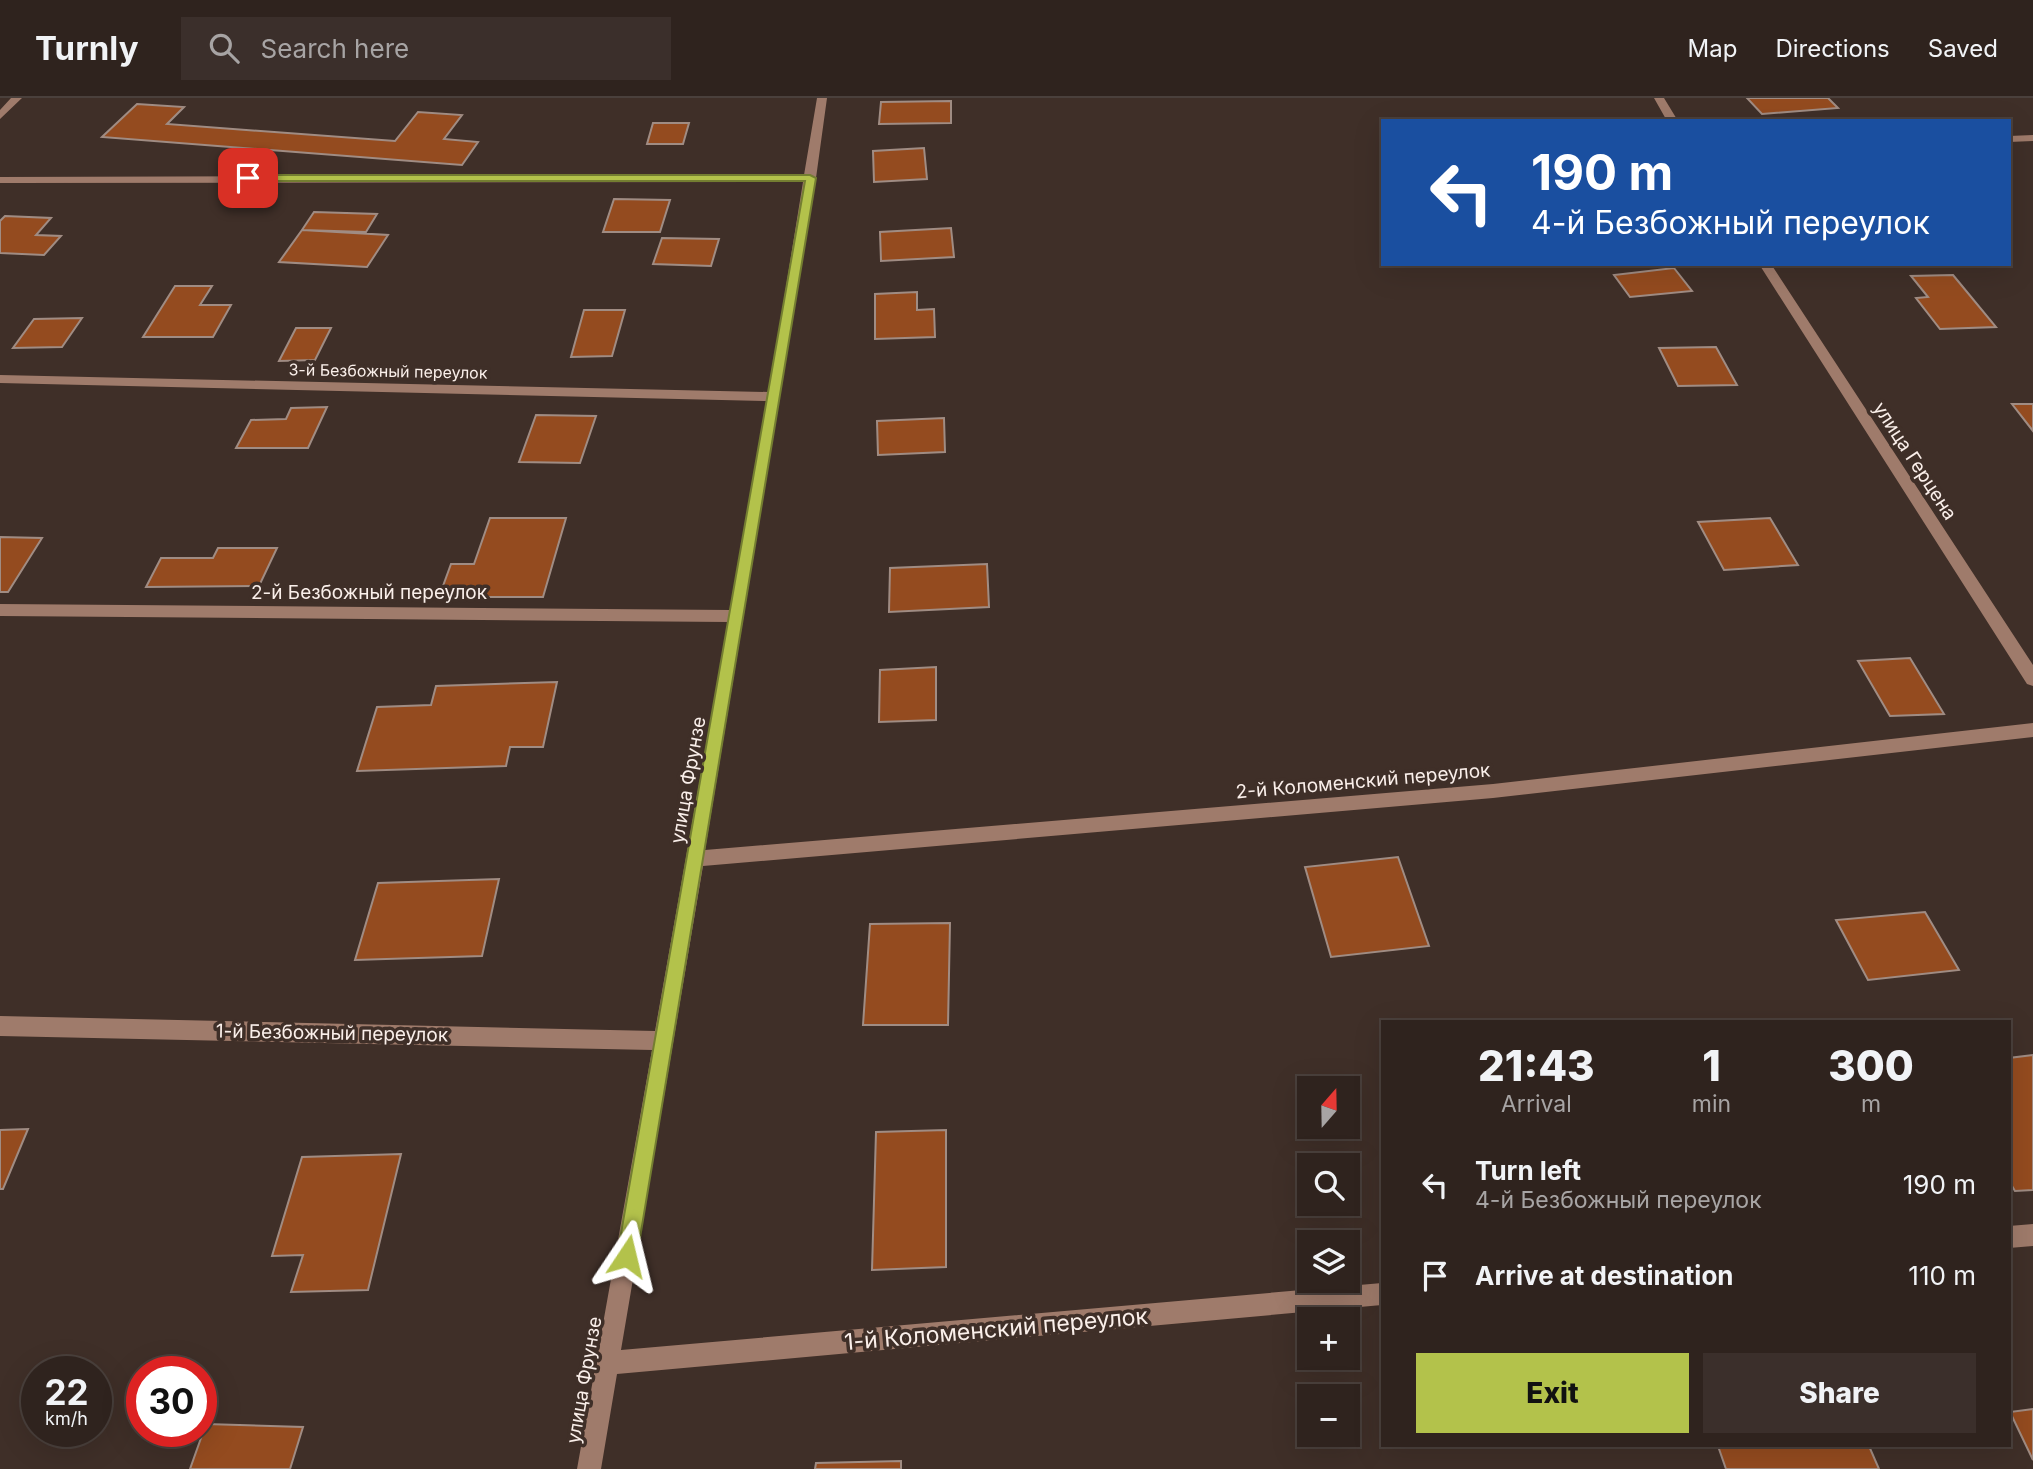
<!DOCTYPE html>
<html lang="en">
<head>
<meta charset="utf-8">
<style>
  :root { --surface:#2f231e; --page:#3b2f2b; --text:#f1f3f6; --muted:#a7a4a4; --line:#4a403c; --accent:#b3c24b }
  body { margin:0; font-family:Inter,sans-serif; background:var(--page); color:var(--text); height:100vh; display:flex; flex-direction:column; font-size:26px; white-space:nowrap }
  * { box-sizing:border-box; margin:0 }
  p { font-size:23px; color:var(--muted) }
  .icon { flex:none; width:38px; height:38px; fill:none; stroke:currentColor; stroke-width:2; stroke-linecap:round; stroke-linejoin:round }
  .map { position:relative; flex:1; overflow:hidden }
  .panel { position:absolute; left:1381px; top:922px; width:630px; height:427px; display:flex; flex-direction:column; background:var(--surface); border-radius:0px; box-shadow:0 7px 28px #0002,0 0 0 2px var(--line) }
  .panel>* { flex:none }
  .top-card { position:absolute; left:1381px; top:21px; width:630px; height:147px; border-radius:0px; box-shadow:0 7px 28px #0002,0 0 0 2px var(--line); background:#1a4fa0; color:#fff; overflow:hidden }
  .needle { width:46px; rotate:20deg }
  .buttons { position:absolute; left:1297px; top:978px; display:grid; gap:14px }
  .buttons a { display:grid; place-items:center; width:63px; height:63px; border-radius:0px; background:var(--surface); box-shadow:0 7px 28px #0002,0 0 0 2px var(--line); font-size:35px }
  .speed { position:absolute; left:21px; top:1258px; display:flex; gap:14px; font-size:35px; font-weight:700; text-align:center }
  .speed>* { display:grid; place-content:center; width:91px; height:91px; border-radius:50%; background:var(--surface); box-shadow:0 7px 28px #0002,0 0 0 2px var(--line); line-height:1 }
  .speed small { font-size:18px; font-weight:400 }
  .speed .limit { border:10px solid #d22; background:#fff; color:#111 }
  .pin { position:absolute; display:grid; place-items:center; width:60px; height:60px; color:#fff; margin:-30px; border-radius:14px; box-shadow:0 4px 10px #0006 }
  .me { position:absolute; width:77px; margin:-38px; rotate:10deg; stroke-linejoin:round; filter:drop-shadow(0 0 5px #0008) }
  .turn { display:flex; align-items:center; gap:24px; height:147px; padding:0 35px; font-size:32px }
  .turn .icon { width:91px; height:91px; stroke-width:2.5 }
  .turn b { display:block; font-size:49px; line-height:60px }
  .eta { display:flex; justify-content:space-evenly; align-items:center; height:119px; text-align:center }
  .eta b { font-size:42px; font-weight:800; line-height:49px }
  .primary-button { display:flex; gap:14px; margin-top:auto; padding:14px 35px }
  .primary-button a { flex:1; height:80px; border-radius:0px; background:var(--accent); color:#111; font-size:28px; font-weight:800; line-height:80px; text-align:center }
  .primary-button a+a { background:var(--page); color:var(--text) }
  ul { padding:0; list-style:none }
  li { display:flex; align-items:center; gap:21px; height:91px; padding:0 35px }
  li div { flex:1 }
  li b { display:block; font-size:26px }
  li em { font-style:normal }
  header { display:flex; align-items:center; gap:42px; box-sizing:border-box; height:98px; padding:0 35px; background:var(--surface); border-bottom:2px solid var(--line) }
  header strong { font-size:33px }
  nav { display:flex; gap:38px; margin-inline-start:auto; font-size:24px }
  .search { width:490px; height:63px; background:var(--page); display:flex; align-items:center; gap:18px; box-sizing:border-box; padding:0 24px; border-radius:0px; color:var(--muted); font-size:26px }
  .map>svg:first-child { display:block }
</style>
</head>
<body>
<header>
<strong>Turnly</strong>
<div class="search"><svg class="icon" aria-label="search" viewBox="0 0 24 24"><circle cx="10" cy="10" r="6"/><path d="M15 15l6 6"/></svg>Search here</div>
<nav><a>Map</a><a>Directions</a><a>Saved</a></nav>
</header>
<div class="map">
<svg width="2033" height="1371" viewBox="0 0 2033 1371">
  <rect width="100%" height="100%" fill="#3f2f28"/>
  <!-- building -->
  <path fill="#944b1f" stroke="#a08c83" stroke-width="2" d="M1747 0H1828L1838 10 1762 16Z
    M951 3V25L879 26 881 4Z
    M137 6 184 9 167 26 395 43 418 14 462 17 444 41 478 44 462 67 102 39Z
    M653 25H689L683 46H647Z
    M924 50 927 81 874 84 873 53Z
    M614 101 670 102 660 134H603Z
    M314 114 377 116 366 134 302 132Z
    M5 118 51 120 36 137 61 138 44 157 0 155V123Z
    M951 130 954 159 881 163 880 134Z
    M302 132 388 137 367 169 279 164Z
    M662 140 719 141 711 168 653 166Z
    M1674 170 1692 193 1630 199 1614 177Z
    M1953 177 1996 229 1940 231 1916 200 1928 199 1911 178Z
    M175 188H212L200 207H231L213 239H143Z
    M917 194V212L934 211 935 239 875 241V196Z
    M584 212H625L612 258 571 259Z
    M82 220 62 249 13 250 34 221Z
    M296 230H331L315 262 279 263Z
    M1716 249 1737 287 1678 288 1659 250Z
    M2012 306H2033V333Z
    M327 309 308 350H236L251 322 286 321 291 310Z
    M536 317 596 318 580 365 519 364Z
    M944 320 945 354 878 357 877 323Z
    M490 420H566L543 499H439L451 466H474Z
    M1770 420 1798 467 1724 472 1698 424Z
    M0 439 42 440 8 494H0Z
    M218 450H277L259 488 146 489 161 460H213Z
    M987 466 989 509 889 514 890 470Z
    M1910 560 1944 616 1890 618 1858 563Z
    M936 569V622L879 624 880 572Z
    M557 584 543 649H510L506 668 357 673 377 609 431 607 436 588Z
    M1398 759 1429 848 1331 859 1305 769Z
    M499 781 482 858 355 862 378 785Z
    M1925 814 1959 872 1868 882 1836 822Z
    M950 825 948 927H863L870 826Z
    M2033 957V1092L2015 1093 2009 1083V960Z
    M28 1031 3 1091H0V1032Z
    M946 1032V1169L872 1172 876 1034Z
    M401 1056 368 1192 291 1194 303 1157 272 1158 302 1059Z
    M2033 1311V1362L2010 1314Z
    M206 1326 303 1329 290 1371H190Z
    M1718 1348H1869L1879 1371H1726Z
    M901 1363V1371H815L816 1365Z"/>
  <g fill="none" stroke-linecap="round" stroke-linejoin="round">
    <!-- minor -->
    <path fill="#9f7b6b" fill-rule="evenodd" d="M11 0H22L0 21V12Z
      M817 0H827L816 80 705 752 1493 686 2033 625V639L1493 700 703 768 621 1252 1382 1185V1207L617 1276 601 1371H577L652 952 0 938V918L655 933 728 524 0 518V506L730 512 767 303 0 285V277L769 294 803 84 0 85V79L804 77Z
      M1654 0H1664L1678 23H1667Z
      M2033 37V43L2009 44V38Z
      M1759 166H1771L2033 567V588L2027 586Z
      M2033 1126V1148L2009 1150V1128Z"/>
  </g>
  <!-- route -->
  <path fill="#b3c24b" stroke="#747e31" stroke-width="2" d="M810 77 816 80 637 1158 634 1165 627 1168 620 1165 617 1158 805 83H248L242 80 248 77Z"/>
  <g text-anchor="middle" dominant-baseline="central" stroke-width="7" stroke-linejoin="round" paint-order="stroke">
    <!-- far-street labels -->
    <g font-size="16" fill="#faefea" stroke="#3f2f28">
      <text transform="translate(388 273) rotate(1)">3-й Безбожный переулок</text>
    </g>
    <!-- street labels -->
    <g font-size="19" fill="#faefea" stroke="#3f2f28">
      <text transform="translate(1915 363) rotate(57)">улица Герцена</text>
      <text x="369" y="494">2-й Безбожный переулок</text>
      <text transform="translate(688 682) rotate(-80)">улица Фрунзе</text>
      <text transform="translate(1363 683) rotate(-5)">2-й Коломенский переулок</text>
      <text transform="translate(332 935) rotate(1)">1-й Безбожный переулок</text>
      <text transform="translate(584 1282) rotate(-80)">улица Фрунзе</text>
    </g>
    <!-- near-street labels -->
    <g font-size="23" fill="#faefea" stroke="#3f2f28">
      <text transform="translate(996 1231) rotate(-5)">1-й Коломенский переулок</text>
    </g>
  </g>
</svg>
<div class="buttons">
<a><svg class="needle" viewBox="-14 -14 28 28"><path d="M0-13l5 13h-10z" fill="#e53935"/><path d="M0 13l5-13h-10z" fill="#a7a4a4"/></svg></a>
<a><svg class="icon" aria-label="search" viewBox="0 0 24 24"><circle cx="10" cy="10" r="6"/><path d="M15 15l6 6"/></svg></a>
<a><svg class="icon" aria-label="layers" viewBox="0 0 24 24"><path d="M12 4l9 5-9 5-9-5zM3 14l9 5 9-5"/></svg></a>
<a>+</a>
<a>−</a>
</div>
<div class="speed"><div>22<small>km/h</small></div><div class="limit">30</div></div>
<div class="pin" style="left:248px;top:80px;background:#d93025"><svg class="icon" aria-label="arrive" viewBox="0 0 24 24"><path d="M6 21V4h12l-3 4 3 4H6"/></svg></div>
<svg class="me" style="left:627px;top:1158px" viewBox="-20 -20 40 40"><path d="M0-17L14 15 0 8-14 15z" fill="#b3c24b" stroke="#fff" stroke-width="4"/></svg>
<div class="top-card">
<div class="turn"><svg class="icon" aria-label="left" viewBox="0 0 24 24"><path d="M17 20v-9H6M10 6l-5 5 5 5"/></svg><div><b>190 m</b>4-й Безбожный переулок</div></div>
</div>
<section class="panel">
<div class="eta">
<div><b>21:43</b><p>Arrival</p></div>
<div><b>1</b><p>min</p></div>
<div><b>300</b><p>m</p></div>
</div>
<ul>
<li><svg class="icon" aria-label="left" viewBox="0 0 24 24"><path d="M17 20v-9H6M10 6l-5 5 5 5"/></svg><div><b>Turn left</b><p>4-й Безбожный переулок</p></div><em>190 m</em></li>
<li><svg class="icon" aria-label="arrive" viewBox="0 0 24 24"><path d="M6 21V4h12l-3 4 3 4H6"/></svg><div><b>Arrive at destination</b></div><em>110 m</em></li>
</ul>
<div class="primary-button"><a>Exit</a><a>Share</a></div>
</section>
</div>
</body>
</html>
